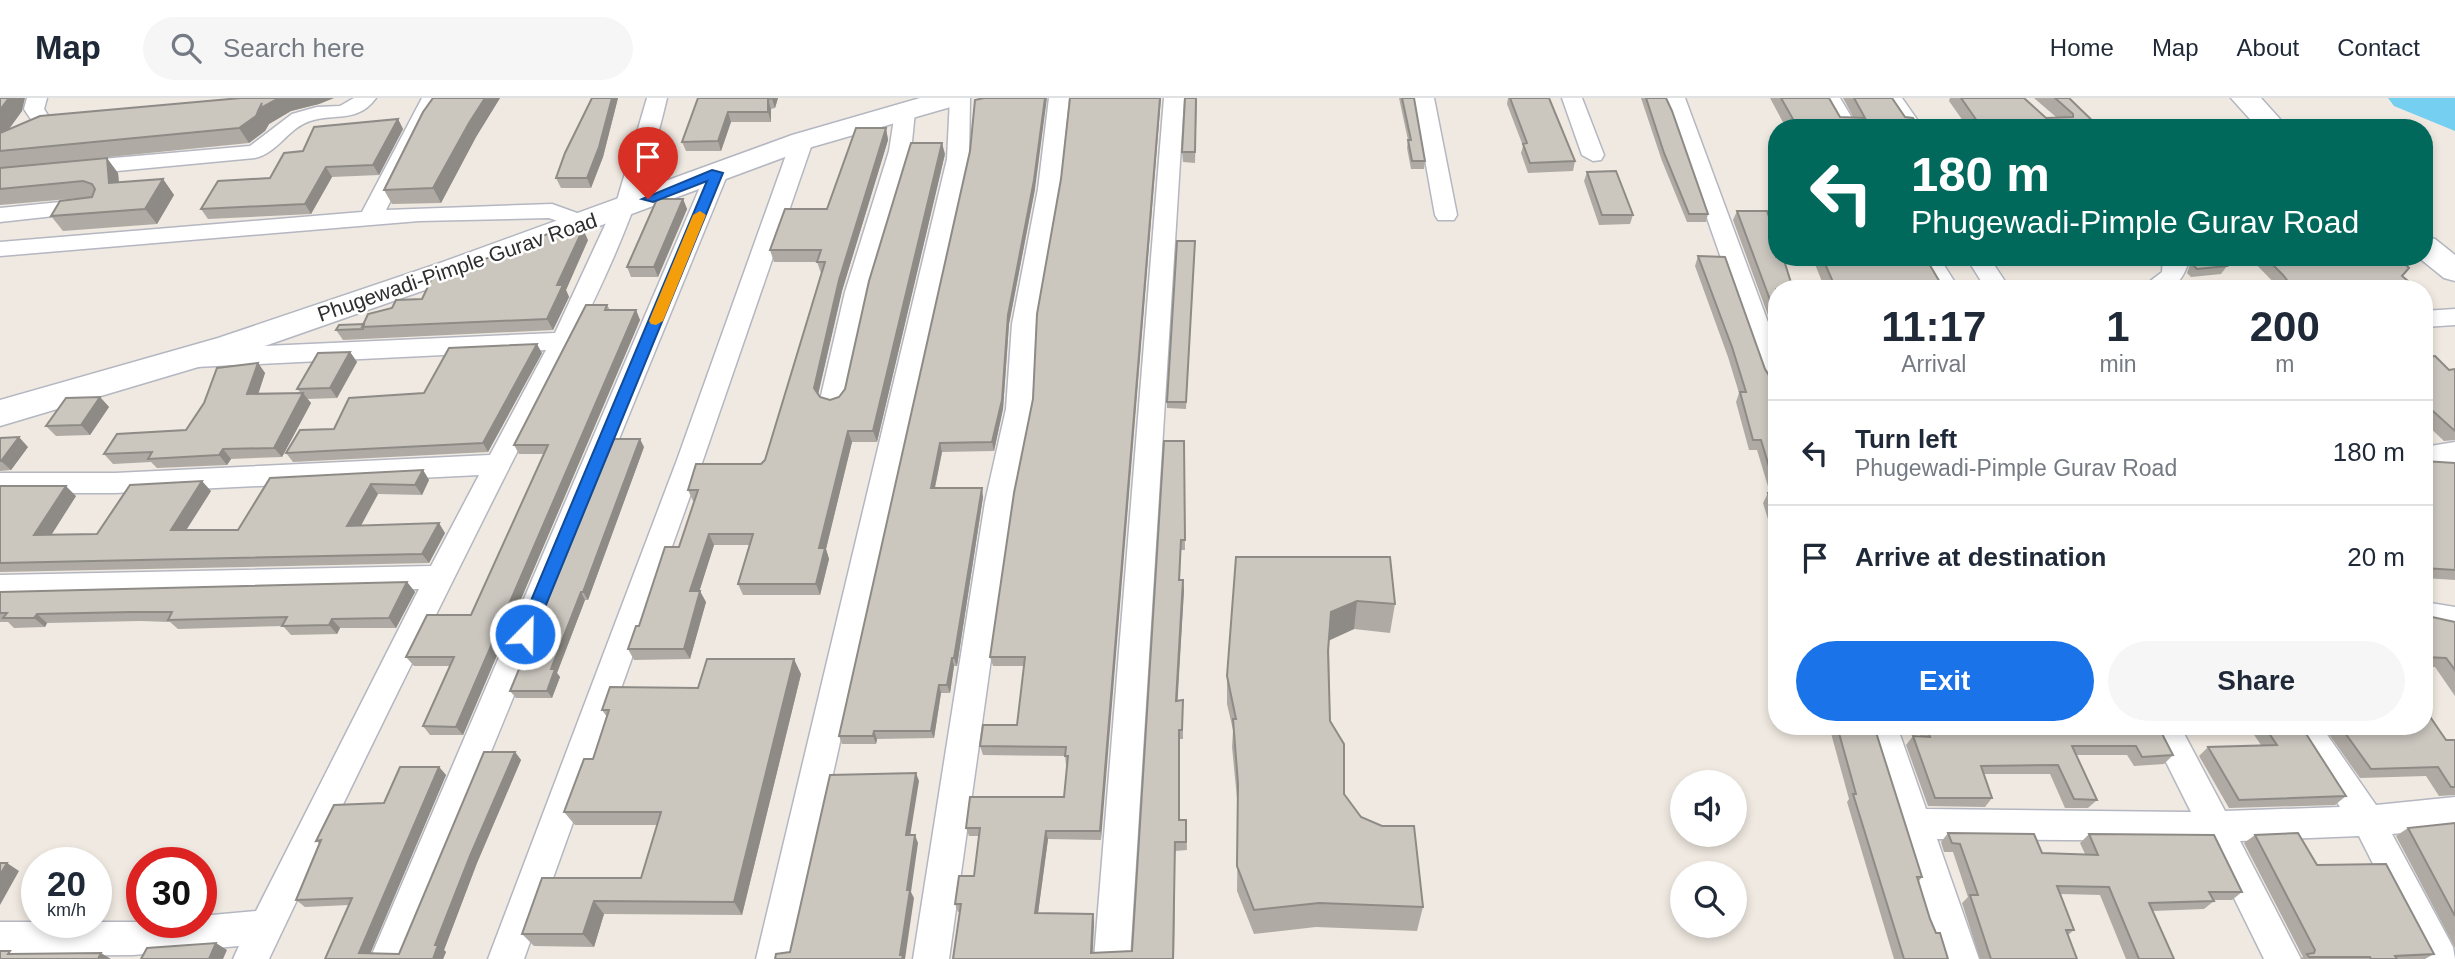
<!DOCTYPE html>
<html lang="en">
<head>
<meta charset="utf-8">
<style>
  :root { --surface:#fff; --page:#f6f6f7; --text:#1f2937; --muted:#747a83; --line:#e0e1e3; --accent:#1a73e8 }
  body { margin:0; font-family:Helvetica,sans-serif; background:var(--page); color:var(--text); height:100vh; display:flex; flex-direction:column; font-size:26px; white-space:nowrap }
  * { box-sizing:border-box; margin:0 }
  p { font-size:23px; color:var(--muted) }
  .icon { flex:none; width:38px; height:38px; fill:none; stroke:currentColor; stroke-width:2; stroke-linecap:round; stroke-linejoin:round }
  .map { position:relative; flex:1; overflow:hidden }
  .panel { position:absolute; left:1768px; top:182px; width:665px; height:455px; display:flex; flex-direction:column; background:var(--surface); border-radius:28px; box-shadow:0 4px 10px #0003 }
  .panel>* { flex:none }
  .hud { position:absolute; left:1768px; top:21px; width:665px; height:147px; border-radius:28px; box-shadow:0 4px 10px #0003; background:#00695c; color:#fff; overflow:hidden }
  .controls { position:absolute; left:1670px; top:672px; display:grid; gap:14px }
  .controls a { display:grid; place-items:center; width:77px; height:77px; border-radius:50%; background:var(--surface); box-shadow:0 4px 10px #0003; font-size:35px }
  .speed { position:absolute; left:21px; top:749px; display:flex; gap:14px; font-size:35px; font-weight:700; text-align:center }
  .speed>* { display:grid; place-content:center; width:91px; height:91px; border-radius:50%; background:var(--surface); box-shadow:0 4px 10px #0003; line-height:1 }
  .speed small { font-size:18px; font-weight:400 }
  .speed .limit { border:10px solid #d22; background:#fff; color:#111 }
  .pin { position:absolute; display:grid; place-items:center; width:60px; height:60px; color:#fff; margin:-72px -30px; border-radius:50% 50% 50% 0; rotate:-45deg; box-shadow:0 0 7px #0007 }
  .pin .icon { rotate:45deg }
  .me { position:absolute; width:77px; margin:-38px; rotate:23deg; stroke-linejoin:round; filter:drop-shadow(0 0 5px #0008) }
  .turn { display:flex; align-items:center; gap:24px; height:147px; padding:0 28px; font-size:32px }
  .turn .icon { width:91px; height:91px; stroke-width:2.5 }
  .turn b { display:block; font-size:49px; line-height:60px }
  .eta { display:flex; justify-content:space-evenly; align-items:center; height:119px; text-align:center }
  .eta b { font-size:42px; font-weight:700; line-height:49px }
  .cta { display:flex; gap:14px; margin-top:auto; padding:14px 28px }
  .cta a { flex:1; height:80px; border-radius:42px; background:var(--accent); color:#fff; font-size:28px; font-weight:700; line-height:80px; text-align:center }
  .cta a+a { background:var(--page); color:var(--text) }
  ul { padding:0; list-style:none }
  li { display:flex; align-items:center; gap:21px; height:105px; padding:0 28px; border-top:2px solid var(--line) }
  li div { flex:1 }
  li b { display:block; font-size:26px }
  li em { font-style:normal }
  header { display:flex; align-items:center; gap:42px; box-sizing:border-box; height:98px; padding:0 35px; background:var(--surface); border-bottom:2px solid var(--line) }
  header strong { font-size:33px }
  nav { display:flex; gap:38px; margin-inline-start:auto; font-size:24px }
  .search { width:490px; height:63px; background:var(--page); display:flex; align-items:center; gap:18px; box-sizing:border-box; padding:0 24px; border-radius:38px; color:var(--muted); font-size:26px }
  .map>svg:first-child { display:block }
</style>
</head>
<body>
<header>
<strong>Map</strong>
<div class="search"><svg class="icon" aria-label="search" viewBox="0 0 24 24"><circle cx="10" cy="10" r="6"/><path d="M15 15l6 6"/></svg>Search here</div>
<nav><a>Home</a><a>Map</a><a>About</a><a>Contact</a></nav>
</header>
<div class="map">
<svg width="2455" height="861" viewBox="0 0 2455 861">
  <rect width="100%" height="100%" fill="#efe9e1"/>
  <!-- water -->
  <path fill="#75cff0" d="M2388 0H2455V33L2394 8Z"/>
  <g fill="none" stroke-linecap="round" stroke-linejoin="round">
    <!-- street casing -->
    <g stroke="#b4b7c1" stroke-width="3">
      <path id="street" d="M27 0H47L44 11 53 25 50 29H36L24 11Z
        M354 0H376C358 25 335 15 310 23 288 30 278 55 255 60L0 84V70L250 48 292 16 317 9 340 8Z
        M422 0H442L386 112 552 106 591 120 594 125 591 130 583 132 549 120 419 123 0 158V144L362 114Z
        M647 0H667C634 144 566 256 501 386 422 544 344 702 269 861H233L239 848 133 857 0 858V824H201V818L256 813 419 491 0 501V477L431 468 479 377 115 395H0V375H115L490 357 546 252 196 269 187 266 183 260 187 254 196 251 555 235 618 99Z
        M950 0H970L969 61 792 861H756L947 61Z
        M1049 0H1069L1060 91 1036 226 1032 311 1013 404 949 861H913L985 404 1006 311 1012 226 1038 91Z
        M1164 0H1184L1130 861H1094Z
        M1414 0H1434L1457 117 1454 122H1438L1435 117Z
        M1562 0H1582L1604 57 1601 62 1593 63 1582 57Z
        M1665 0H1685L1776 246V289L1767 286 1763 280Z
        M1820 0H1840L1858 30H1837Z
        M1882 0H1902L1923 30H1902Z
        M905 8 915 14 911 53 869 194 846 302 842 308 833 311 824 308 820 302 845 194 889 53 895 14Z
        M802 37 813 43 703 362 524 861H488L677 362 791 43Z
        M717 68 728 75 406 861H370L706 75Z
        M91 101 99 103 102 108 99 113 0 124V110Z
        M1916 159H1939L1959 191H1935Z
        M1966 159H1989L2010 191H1986Z
        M2163 159H2187L2189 163C2179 193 2169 191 2140 191L2162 174Z
        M2455 211V227L2424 229V213Z
        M2455 344V364L2424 369V349Z
        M2424 504 2455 509V533L2424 528Z
        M1865 628H1897L1926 711 2185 714H2191L2148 628H2180L2225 713 2340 709 2287 628H2321L2376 707 2455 699V729L2392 736 2453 849 2455 861H2421L2359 738 2240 743 2301 861H2264L2206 743 1937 741 1979 861H1943Z"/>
    </g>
    <!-- secondary casing -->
    <g stroke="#b4b7c1" stroke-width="3">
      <path id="secondary" d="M920 0H965L961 6 812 49 462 179 242 256 0 328V302L218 240 440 165 792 37Z
        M2231 0H2261L2288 30H2258Z
        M2424 138 2435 141 2455 157V183L2444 180 2418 159H2424Z"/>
    </g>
    <!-- street -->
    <use href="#street" fill="#fff" fill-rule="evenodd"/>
    <!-- secondary -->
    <use href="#secondary" fill="#fff" fill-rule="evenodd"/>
  </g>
  <!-- wall -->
  <path fill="#afaba4" d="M0 0 22 13 10 30 241 0H334L319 6 291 13 269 26 265 33 249 45 0 70Z
    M433 0H500L476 39 441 105 392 106 384 92Z
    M592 0H618L603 59 591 90H561L556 80Z
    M698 0H778L775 10 771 11V24H731L721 53H686L682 44Z
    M984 0 1035 91 1009 226 1003 311 994 353 942 354 935 390 983 399 957 568H954L950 595H941L934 640 877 641 876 646H842L839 638Z
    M1197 0 1195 65 1183 64 1182 54Z
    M1399 0H1414L1425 63 1424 71H1411L1407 50 1408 42Z
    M1508 0H1549L1575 63 1573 73 1528 75 1521 55 1523 48 1507 6Z
    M1641 0H1666L1708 116 1706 124H1687L1662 63Z
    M1770 0H1829L1840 19H1853L1843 0H1892L1905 19 1919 30H1786Z
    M1950 0H2024L2046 20 2056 19 2034 0H2069L2100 30H1968L1949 3Z
    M398 21 403 31 379 77 332 79 311 116 208 121 201 111 270 80 303 53Z
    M886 30 888 42 842 193 818 297 820 299 830 302 839 299 845 291 945 56 877 344H852L826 451 829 461 820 497H743L738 486 749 447H714L699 493 706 504 690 561 634 562 628 551 679 449 694 403H693L688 392 761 366 765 362 821 175 817 164H774L770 152 827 111Z
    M0 70 118 75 119 84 163 81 174 97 157 126 63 133 51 118 92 99 0 107Z
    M1587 74 1633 117 1630 126 1599 127 1584 83Z
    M683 101 687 111 658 179H631L627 169Z
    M1737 113 1776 191V239L1733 122Z
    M588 142 566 192 569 199 553 232 343 242 336 232 364 226 392 210 422 201Z
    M1195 150 1186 311 1167 310V304Z
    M1698 158 1765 271 1770 279 1776 280V456L1774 448 1775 444 1763 405 1768 395H1770L1757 352H1749L1736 304 1739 295 1728 259 1695 168Z
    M1812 159H1925L1944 191H1825Z
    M2061 159H2137L2064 163Z
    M2189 159H2220L2227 168 2221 176 2191 179 2187 175 2191 164Z
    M2249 159H2399L2402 178 2408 183 2402 191H2280Z
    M607 207 610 212H636L640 222 463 637H430L423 628 450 568H414L406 559 471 517 544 356H519L514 347Z
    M1037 216 1101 742 1048 741 1038 815 1094 824 1093 855 1132 853 1184 343 1185 452H1181L1180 482H1183L1184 492 1177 603 1183 612V641H1180L1179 722H1186L1187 752 1175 753 1174 861H953L960 814H958L955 806 974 778 979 738H969L966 730 1064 699 1068 667H1066L1065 658 983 657 980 648 1017 627 1024 568H993L990 559 1033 301Z
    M350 254 357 264 337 300 307 301 311 305 282 359 231 361 227 367 157 370 151 364 113 366 104 356 186 332 258 265 265 275 258 296 301 295 297 291Z
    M542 255 488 354 293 364 286 355 334 331 424 295Z
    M2424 259 2449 272 2455 271V342L2444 343 2424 324Z
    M100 299 109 309 90 337 56 338 46 328Z
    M0 340 28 349 11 372 0 373Z
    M644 349 588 502H585L557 575 560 579 552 600H516L510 593Z
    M2424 363 2455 365V482L2424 480Z
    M423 372 429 382 422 397 378 396 361 428 445 435 429 465 0 474V388L76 398 51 437 97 436 211 393 186 432H238L270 380Z
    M1236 459 1395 506 1390 535 1354 531 1329 542 1330 623 1344 696 1423 809 1417 833 1316 829 1254 836 1237 793 1238 711 1232 649 1233 632 1227 606V578Z
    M407 484 415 494 396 530H340L337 536 291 537 283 528 178 531 170 524 141 523 47 525 45 529 14 530 8 524H0V494Z
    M2424 485 2432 519 2455 524V598L2435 569H2424Z
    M801 576 742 817 604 816 594 849 534 848 522 836 641 780 657 727H575L564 714 593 661 607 619 602 612 698 590Z
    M1829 628H1874L1922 779 1919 783 1930 821 1948 861H1894L1847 704 1849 701Z
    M1916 628H2159L2173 657 2164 666 2134 668 2127 657H2076L2097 702 2088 710H2065L2050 676H1984L1992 700 1985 709 1928 708 1906 647 1913 638H1920Z
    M2248 628H2301L2346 698 2335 707 2229 710 2199 658 2208 649 2261 647Z
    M2323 628H2424L2446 642H2455V697L2439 698 2426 678 2360 680Z
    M515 654 521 662 477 765 444 852 446 854 443 861H325L349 807 305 809 296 802 320 746 316 743 384 705 439 669 446 677 370 855 399 856Z
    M2455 725V850L2396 738 2408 730Z
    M1948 735 2042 755 2085 756 2080 745 2089 736 2242 794 2232 802H2213L2214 803 2204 811 2153 813 2174 861H2126L2100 797 2061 796 2074 832 2068 837 2077 861H1980L1962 805 1968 799 1953 754H1944L1941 744Z
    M2255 737 2317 767 2434 856 2425 861H2300L2303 859 2244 745Z"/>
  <!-- shaded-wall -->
  <path fill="#8e8b86" d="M9 0H25L22 13 8 32 0 37V12Z
    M279 0H334L319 6 291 13 269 26 265 33 249 45 239 30 262 5Z
    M485 0H500L476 39 441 105 433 90 469 25Z
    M612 0H618L603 59 591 90 587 80Z
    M772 0H778L775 10 772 1Z
    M1045 0H1047L1035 91 1009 226 1003 311 994 353 992 344 1008 217Z
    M1160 0H1161L1101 742 1100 733Z
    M768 1 771 11V24L768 14Z
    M728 14 731 24 721 53 718 43Z
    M398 21 403 31 379 77 373 67Z
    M886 30 888 42 842 193 817 301 814 290 839 182Z
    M942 45 945 56 877 344 873 333Z
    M107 60 118 75 120 100 109 85Z
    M326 69 332 79 311 116 305 106Z
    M163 81 174 97 157 126 145 111Z
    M683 101 687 111 658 179 654 169Z
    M583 131 588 142 566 192 569 199 553 232 547 221 557 187Z
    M636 212 640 222 463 637 456 629Z
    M537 246 542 255 488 354 483 345Z
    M350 254 357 264 337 300 330 290Z
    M258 265 265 275 255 306 247 296Z
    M303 295 311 305 282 359 274 350Z
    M100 299 109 309 90 337 81 327Z
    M848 333 852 344 826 451 829 461 820 497 816 486 819 450Z
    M19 339 28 349 11 372 1 363Z
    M640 341 644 349 588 502 583 494Z
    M940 345 942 354 933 398 931 390Z
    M223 351 231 361 227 367 219 357Z
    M423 372 429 382 422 397 415 387Z
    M202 383 211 393 180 442 171 432Z
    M371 386 378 396 355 438 347 428Z
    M66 388 76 398 45 447 34 437Z
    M982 390 983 399 957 568 954 560Z
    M439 425 445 435 429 465 422 456Z
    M709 436 714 447 696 504 690 493Z
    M1183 482 1184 492 1177 612 1176 603Z
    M407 484 415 494 396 530 389 520Z
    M700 493 706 504 690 561 684 551Z
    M581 494 585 502 557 575 560 579 552 600 547 593 551 571Z
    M1357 503 1354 531 1328 543 1331 514Z
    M37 516 47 525 45 529 34 520Z
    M332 521 340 530 337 536 329 527Z
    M952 560 954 568 950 595 947 587Z
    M794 561 801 576 742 817 734 804Z
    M939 587 941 595 934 640 931 633Z
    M874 633 877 641 876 646 873 638Z
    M515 654 521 662 477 765 444 852 446 854 443 861H433L435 847 470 758Z
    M439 669 446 677 368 861 359 855Z
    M916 675 919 683 909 745 906 737Z
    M1046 733 1048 741 1037 823 1035 815Z
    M915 737 918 745 911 794 914 800 905 861H902L900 857 907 792Z
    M1175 744 1174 861H1173Z
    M7 765 19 773 0 807V777Z
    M594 803 604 816 594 849 583 836Z
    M1093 816 1094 824 1092 861 1091 855Z
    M216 845 227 852 223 861H209Z
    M101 855 111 861H98Z"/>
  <!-- building -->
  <path fill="#cbc7bf" stroke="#8e8b86" stroke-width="2" d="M0 0H9L0 12Z
    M241 0H279L259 11 262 5 256 18 239 30 0 53V35L40 18Z
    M433 0H485L469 25 433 90 384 92 423 14Z
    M592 0H612L599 49 587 80H556L565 55Z
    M698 0H772L768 1V14H728L718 43 682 44Z
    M984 0H1045L1034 82 1008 217 1002 302 992 344 940 345 931 390H982L954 560H952L947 587H939L931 633H874L873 638H839L970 53 975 2Z
    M1070 0H1160L1100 733H1046L1035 815 1093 816 1091 855 1132 853 1164 343H1184L1185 442H1181L1179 482H1183L1176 603 1183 602 1182 632H1179V722H1186V744H1175L1173 861H953L961 806H955L959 778H974L980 730H966L970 699H1064L1068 658H1065L1066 649 980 648 983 627H1017L1025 559H990L1014 395 1033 301 1037 216 1061 81Z
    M1185 0H1196L1195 54H1182Z
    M1402 0H1414L1425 63H1412L1408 42H1411Z
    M1510 0H1549L1575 63 1530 65 1523 46 1527 45Z
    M1646 0H1666L1672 13 1708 116H1689L1664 55Z
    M1781 0H1829L1840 19 1865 20 1854 0H1892L1905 19 1913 20 1919 30H1798Z
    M1961 0H2024L2046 20 2073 19V16L2055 0H2069L2100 30H1982Z
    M398 21 373 67 326 69 305 106 201 111 218 83 270 80 284 55 303 53 314 29Z
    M856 30H886L839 182 814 290 820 299 830 302 839 299 845 291 869 183 911 45H942L873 333H848L819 450H825L816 486H738L753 436H709L690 493H700L684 551H628L636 528H639L665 449H679L698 392H688L696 366H761L765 362 825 164H817L821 152H770L785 111H827Z
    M107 60 109 85 163 81 145 111 51 118 60 103 92 99 95 91 92 86 83 83 0 91V70Z
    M1616 73 1633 117H1602L1587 74Z
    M657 101H683L654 169H627Z
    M1737 113H1767L1776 140V159H1783L1793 191H1776V218Z
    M583 131 557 187H563L547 221 362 229 368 216 392 210 396 202 422 201 433 178 540 143 542 138 559 132Z
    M1177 143H1195L1186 304H1167Z
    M1698 158 1725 159 1765 271 1770 279 1776 280V392L1761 342H1753L1740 294H1746L1732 249Z
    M1822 159H1925L1944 191H1836Z
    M2196 159H2220L2227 168 2197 171 2193 167Z
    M2265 159H2399L2409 170 2402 178 2408 183 2368 186 2372 191H2294L2283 177Z
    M586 207H607L605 212H636L456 629 423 628 454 559H406L427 517H471L548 347H514Z
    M364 226 363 231 336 232 339 227Z
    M537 246 483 345 286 355 300 332 334 331 349 300 424 295 449 250Z
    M350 254 330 290 297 291 318 255Z
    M2435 258 2449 272 2455 271V333L2424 305V259Z
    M258 265 247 296 303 295 274 350 223 351 219 357 148 361 152 354 104 356 117 336 186 332 204 305 217 270Z
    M100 299 81 327 46 328 66 300Z
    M19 339 1 363H0V340Z
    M614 341H640L583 494H581L551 571H555L547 593H510Z
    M2424 363 2455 365V472L2424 470Z
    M423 372 415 387 371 386 347 428 439 425 422 456 0 465V388H66L34 437 97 436 130 387 202 383 171 432H238L270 380Z
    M1768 395H1776V423Z
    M1236 459H1390L1395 506 1357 503 1331 514 1328 553 1330 623 1344 646V696L1361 719 1382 728H1414L1423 809 1319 805 1254 812 1237 768 1238 686 1233 621H1236L1227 578Z
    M407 484 389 520 332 521 329 527 282 528 287 519 168 522 172 514H131L37 516 34 520H3L7 515H0V494Z
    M2424 485 2432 499V519L2455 524V572L2446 560 2424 559Z
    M707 561H794L734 804 594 803 583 836H522L542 780H641L661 714H564L584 661H593L609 612H602L610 589 698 590Z
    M2424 610 2446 642H2455V689H2451L2438 669 2371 671 2340 628H2424Z
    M1837 628H1874L1922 779H1917L1930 821 1936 835H1940L1948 861H1904L1853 696H1856Z
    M1926 628H2158L2173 657 2142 659 2136 648H2072L2097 702 2074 701 2058 667 1981 668 1992 700H1935L1913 638 1930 639Z
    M2264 628H2301L2346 698 2239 702 2208 649 2277 647Z
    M484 654H515L470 758 435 847H438L433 861H325L352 800 296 802 321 742 316 743 334 707 384 705 400 669H439L359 855 399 856Z
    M916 675 906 737H915L907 792H910L900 857H903L902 861H775L776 856 790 854 830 677Z
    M2455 725V818L2408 730Z
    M1948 735 2034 736 2042 755 2098 757 2089 736 2214 737 2242 794H2209L2214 803 2149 805 2174 861H2139L2109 789 2057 788 2074 832H2066L2077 861H1991L1970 797H1978L1960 746 1952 745Z
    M2298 735 2317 767 2386 766 2434 856 2395 858 2397 861H2371L2370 859H2309L2307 856 2314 855 2315 852 2255 737Z
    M0 765H7L0 777Z
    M216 845 209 861H141L147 850Z
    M0 853H10L8 856 101 855 98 861H0Z"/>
  <!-- route -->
  <path fill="#1a73e8" stroke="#114b97" stroke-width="2" d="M712 72 723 75 534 536 531 541H519L517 536 707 83 653 104 642 101Z"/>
  <!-- slow -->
  <path fill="#f59e0b" d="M700 113 706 117 663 223 656 227 651 226 649 223 693 117Z"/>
  <g text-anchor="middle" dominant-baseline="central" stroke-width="5" stroke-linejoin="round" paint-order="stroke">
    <!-- street labels -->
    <g font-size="21" fill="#2e2e2e" stroke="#fff">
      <text transform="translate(457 169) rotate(-19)">Phugewadi-Pimple Gurav Road</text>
    </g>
  </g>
</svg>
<div class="controls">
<a><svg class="icon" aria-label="sound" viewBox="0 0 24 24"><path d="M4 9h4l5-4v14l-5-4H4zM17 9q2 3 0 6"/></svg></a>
<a><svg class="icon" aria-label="search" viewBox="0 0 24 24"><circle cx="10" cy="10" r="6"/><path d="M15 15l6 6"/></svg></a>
</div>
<div class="speed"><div>20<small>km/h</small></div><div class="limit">30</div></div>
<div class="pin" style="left:648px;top:101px;background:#d93025"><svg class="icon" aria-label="arrive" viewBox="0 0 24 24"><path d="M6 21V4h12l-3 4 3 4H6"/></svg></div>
<svg class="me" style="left:525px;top:536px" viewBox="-20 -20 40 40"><circle r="17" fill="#1a73e8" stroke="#fff" stroke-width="3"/><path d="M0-11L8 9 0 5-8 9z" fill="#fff"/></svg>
<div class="hud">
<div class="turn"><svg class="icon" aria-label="left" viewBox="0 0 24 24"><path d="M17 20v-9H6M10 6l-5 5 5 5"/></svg><div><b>180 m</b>Phugewadi-Pimple Gurav Road</div></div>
</div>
<section class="panel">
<div class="eta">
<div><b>11:17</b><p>Arrival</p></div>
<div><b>1</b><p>min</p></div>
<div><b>200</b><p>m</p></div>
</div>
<ul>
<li><svg class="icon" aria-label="left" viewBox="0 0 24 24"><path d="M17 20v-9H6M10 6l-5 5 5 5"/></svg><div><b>Turn left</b><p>Phugewadi-Pimple Gurav Road</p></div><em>180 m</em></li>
<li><svg class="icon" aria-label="arrive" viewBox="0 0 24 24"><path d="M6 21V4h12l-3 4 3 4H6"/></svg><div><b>Arrive at destination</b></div><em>20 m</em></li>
</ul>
<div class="cta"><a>Exit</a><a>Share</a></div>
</section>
</div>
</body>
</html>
